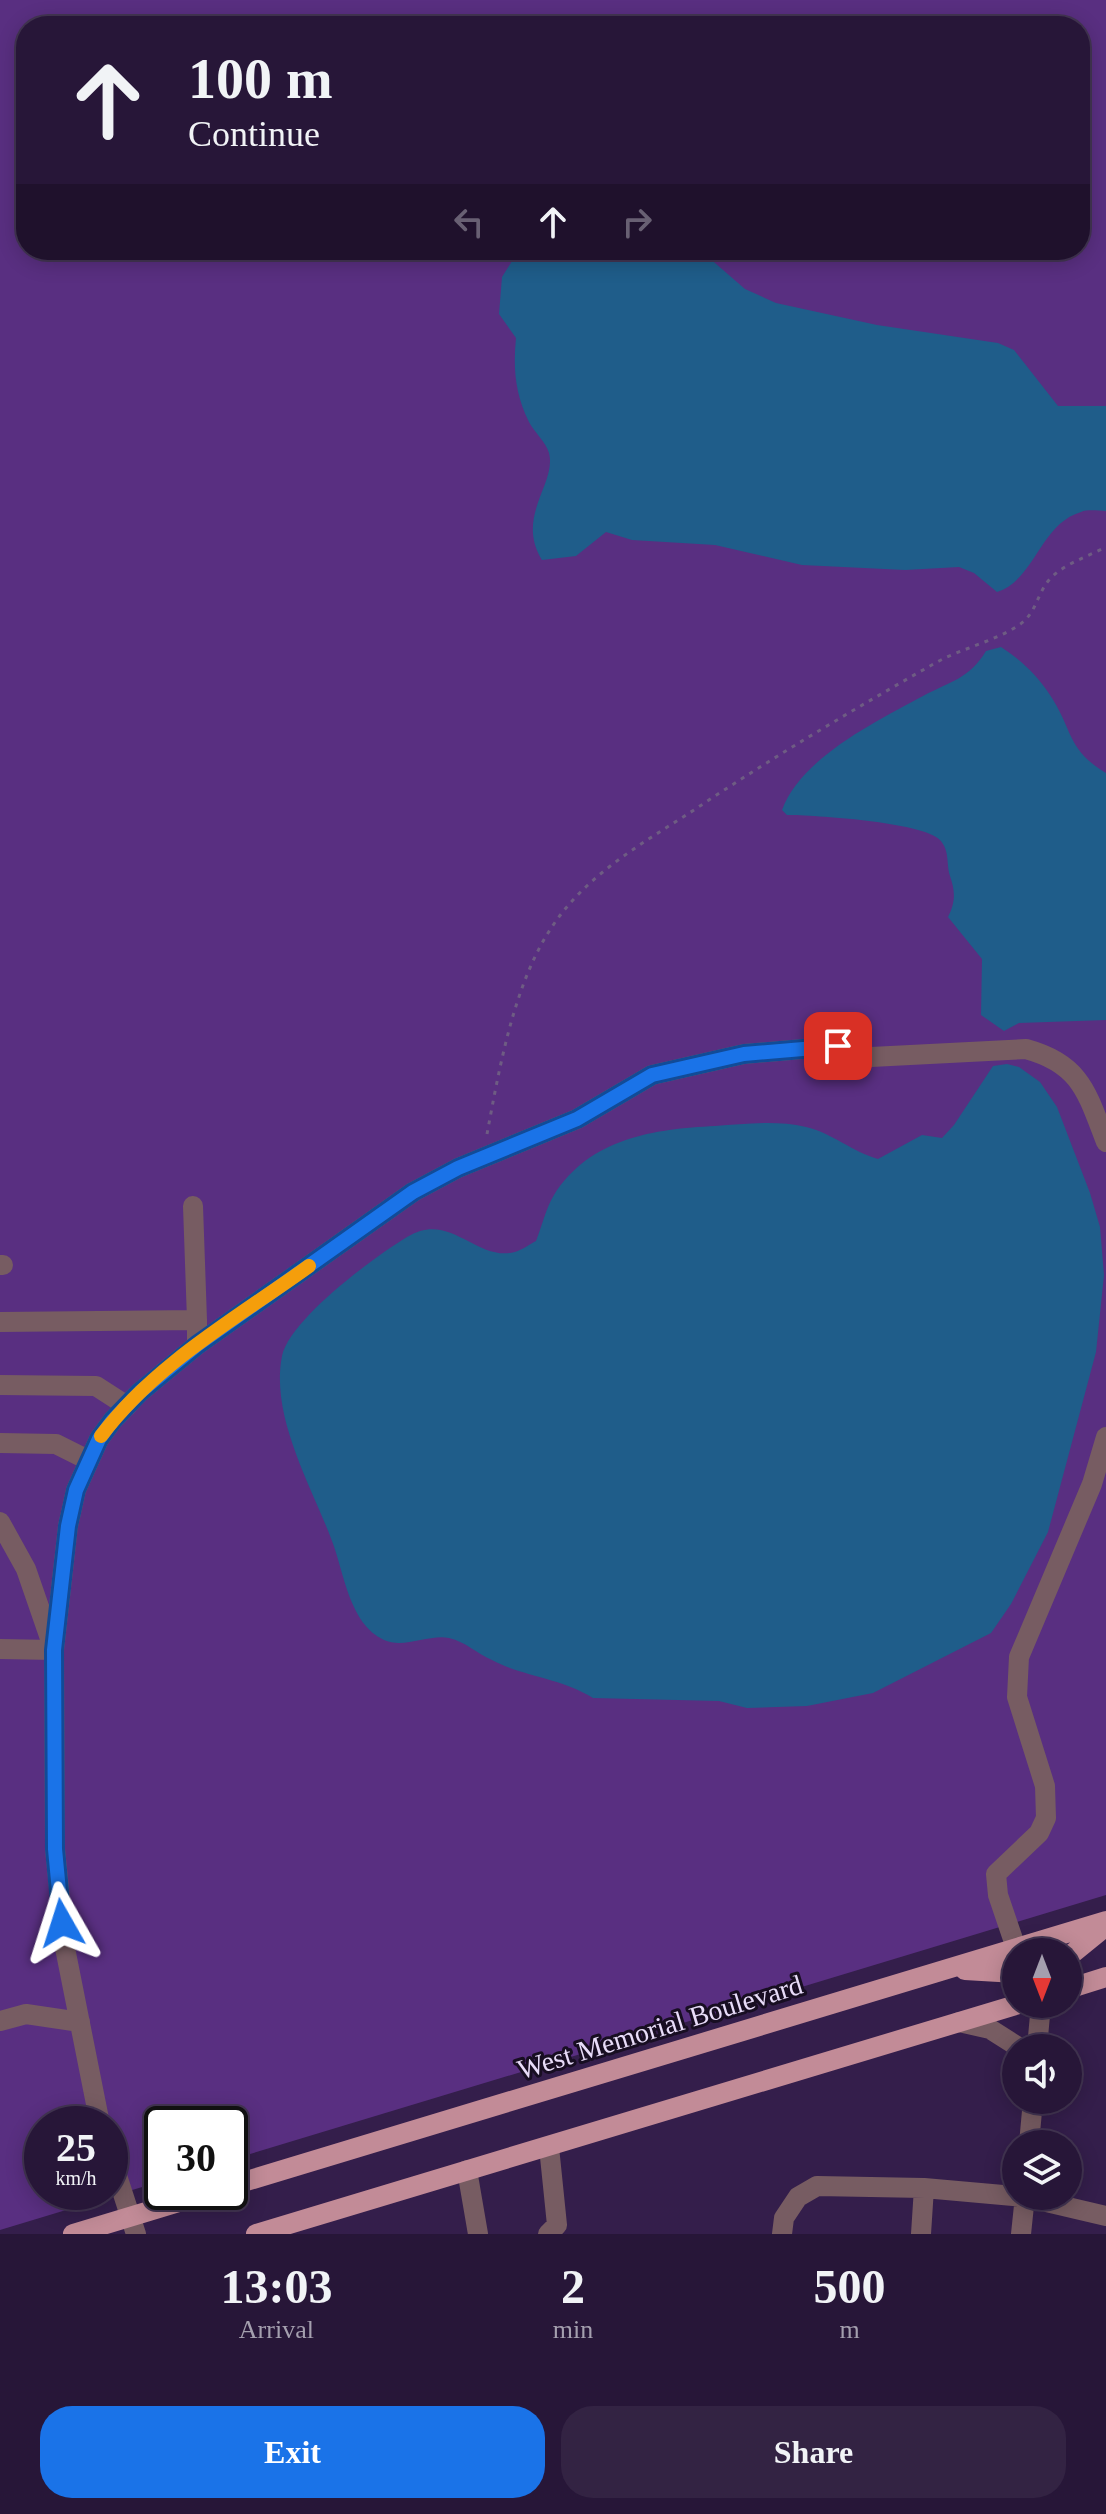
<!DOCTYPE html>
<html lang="en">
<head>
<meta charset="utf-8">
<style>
  :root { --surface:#271638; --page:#332343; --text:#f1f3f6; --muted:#a49fae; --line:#433553; --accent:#1a73e8 }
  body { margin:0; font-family:"Times New Roman",serif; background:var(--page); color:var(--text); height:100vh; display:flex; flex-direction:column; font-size:30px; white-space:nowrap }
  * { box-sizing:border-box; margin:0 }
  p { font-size:26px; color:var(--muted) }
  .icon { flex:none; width:44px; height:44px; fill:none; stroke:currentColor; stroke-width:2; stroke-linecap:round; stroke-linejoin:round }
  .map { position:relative; height:2234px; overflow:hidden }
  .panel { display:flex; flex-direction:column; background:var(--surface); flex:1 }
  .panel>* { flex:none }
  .guide { position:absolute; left:16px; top:16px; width:1074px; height:244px; border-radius:32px; box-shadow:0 4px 20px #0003,0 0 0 2px var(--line); background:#271638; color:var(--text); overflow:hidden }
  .needle { width:52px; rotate:180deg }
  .controls { position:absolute; left:1002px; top:1938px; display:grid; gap:16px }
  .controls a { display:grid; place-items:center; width:80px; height:80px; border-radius:50%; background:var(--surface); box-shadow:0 4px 20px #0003,0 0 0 2px var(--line); font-size:40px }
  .speed { position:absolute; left:24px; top:2106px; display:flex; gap:16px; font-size:40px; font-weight:700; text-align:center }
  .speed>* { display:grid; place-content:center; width:104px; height:104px; border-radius:50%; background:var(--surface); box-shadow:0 4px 20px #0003,0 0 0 2px var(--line); line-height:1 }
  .speed small { font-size:20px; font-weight:400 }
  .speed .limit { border:4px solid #111; border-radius:12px; background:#fff; color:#111 }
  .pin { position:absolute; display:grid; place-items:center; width:68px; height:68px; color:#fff; margin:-34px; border-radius:16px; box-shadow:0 4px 12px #0006 }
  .me { position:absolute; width:88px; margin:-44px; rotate:354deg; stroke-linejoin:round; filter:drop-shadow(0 0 6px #0008) }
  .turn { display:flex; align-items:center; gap:28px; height:168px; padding:0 40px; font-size:36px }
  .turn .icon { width:104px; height:104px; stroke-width:2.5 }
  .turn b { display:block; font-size:56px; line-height:68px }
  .lanes { display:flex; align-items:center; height:76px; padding:0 40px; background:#0003; justify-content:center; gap:40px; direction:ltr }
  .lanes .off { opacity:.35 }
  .eta { display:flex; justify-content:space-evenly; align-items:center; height:136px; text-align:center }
  .eta b { font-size:48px; font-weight:800; line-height:56px }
  .action { display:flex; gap:16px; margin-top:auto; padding:16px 40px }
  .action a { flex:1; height:92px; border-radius:32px; background:var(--accent); color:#fff; font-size:32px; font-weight:800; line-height:92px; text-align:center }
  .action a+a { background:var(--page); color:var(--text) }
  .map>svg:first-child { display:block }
</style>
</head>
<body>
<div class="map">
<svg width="1106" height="2234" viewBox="0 0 1106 2234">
  <rect width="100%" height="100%" fill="#341e4b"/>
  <!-- green -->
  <path fill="#592f81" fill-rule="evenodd" d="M0 0H1106V1895L230 2160V2124H162V2181L0 2230ZM26 26H1080V250H26ZM42 2124H110V2192H42Z"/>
  <!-- water -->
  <path fill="#1f5d8a" d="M519 250H700L745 289 776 303 877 325 998 343 1014 350 1058 406H1106V511C1099 511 1088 509 1081 512 1040 524 1035 580 997 592L974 573 959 567 905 570 802 565 715 545 632 540 606 532 576 556 542 560C515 516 557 484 549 453 546 442 534 432 529 422 515 394 513 368 516 338L499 314 502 277Z
    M1001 647C1021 660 1037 675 1050 695 1073 729 1066 749 1106 773V1020L1019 1023 1004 1031 981 1015 982 959 948 917C956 901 955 891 950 876 946 863 950 851 940 840 923 822 813 815 787 815L782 810C801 758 875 722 923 696 951 681 969 679 986 651Z
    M1007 1064 1019 1067 1040 1082 1057 1107 1090 1193 1100 1227 1104 1275 1096 1352 1048 1532 1011 1604 991 1633 873 1693 807 1706 747 1708 719 1701 593 1698C562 1678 524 1677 492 1660 476 1653 466 1642 449 1638 429 1634 404 1649 384 1640 349 1624 344 1572 332 1541 312 1487 270 1417 282 1356 290 1319 374 1257 407 1237 450 1210 476 1262 515 1252 522 1250 530 1244 536 1241 542 1226 546 1208 554 1195 590 1138 654 1129 715 1126 745 1124 776 1120 806 1127 832 1133 853 1152 878 1159L922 1135 942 1138 954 1125 993 1066Z"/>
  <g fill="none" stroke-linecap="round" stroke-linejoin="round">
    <!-- path -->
    <path stroke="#6e5c83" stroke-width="3" stroke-dasharray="4 6" stroke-linecap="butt" d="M487 1134C499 1070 513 989 548 933 583 876 640 845 694 810 773 757 854 709 937 662 963 648 995 641 1019 625 1036 614 1037 594 1049 580 1063 564 1087 557 1106 547"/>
    <!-- minor -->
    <path stroke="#775c62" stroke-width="20" d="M193 1206 197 1320
      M0 1265H3
      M0 1322 197 1320V1345
      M0 1385 96 1386 127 1406
      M0 1443 56 1444 88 1460
      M0 1522 26 1569 54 1650 55 1849 65 1948 100 2124
      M0 1649 54 1650 68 1526 76 1490 99 1439 113 1420 140 1392 197 1345 413 1192 458 1168 577 1119 652 1075 744 1054 838 1046 871 1057 1026 1049C1081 1064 1087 1093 1106 1142
      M1016 1948 998 1895 996 1874 1039 1833 1046 1818 1045 1786 1017 1697 1019 1657 1092 1484 1106 1437
      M0 2021 26 2014 80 2022
      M959 2022 990 2029 1020 2048
      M1037 2048 1041 2004
      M1029 2144 1033 2100
      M110 2154 136 2234
      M467 2170 478 2234
      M548 2234 557 2225 549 2147
      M782 2234 784 2218 798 2197 817 2186 924 2188 1025 2197 1106 2216
      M921 2234 924 2188
      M1021 2234 1025 2196"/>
    <!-- major -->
    <path stroke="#c28b97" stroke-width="20" d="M1068 1957 1106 1926
      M965 1970 1016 1973
      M1068 1989 1106 1977
      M230 2186 1106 1921
      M73 2234 212 2192
      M256 2234 1019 2004"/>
  </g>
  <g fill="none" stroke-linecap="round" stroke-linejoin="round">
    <!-- route casing -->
    <g stroke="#114b97" stroke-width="20">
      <path id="route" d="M62 1923 55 1849 54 1650 68 1526 76 1490 99 1439 113 1420 140 1392 197 1345 413 1192 458 1168 577 1119 652 1075 744 1054 838 1046"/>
    </g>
    <!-- route -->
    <use href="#route" stroke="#1a73e8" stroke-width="14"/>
    <!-- slow -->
    <path stroke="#f59e0b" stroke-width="14" d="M101 1436C155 1364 237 1318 309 1266"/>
  </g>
  <g text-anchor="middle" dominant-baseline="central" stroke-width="6" stroke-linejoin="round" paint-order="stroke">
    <!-- street labels -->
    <g font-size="28" fill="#e8dcf9" stroke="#180e22">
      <text transform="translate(660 2027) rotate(-17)">West Memorial Boulevard</text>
    </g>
  </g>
</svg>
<div class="controls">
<a><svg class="needle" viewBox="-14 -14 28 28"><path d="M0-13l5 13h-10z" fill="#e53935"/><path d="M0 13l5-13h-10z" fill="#a49fae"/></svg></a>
<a><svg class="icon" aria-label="sound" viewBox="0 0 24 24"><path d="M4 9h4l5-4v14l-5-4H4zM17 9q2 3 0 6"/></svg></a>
<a><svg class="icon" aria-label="layers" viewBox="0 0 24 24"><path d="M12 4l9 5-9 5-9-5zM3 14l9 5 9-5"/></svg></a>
</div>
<div class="speed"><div>25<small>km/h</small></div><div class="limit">30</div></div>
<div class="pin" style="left:838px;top:1046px;background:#d93025"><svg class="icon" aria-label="arrive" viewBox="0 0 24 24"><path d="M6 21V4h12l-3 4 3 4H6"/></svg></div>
<svg class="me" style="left:62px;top:1923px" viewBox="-20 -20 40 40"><path d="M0-17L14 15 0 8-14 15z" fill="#1a73e8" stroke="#fff" stroke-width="4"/></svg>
<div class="guide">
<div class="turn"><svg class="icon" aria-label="ahead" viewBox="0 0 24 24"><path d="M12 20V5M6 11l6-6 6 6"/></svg><div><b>100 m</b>Continue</div></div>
<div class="lanes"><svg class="icon off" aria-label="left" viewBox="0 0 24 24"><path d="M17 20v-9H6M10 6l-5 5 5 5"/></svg><svg class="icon" aria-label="ahead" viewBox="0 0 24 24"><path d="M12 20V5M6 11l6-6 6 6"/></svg><svg class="icon off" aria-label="right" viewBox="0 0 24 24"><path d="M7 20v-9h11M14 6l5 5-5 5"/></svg></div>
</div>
</div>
<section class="panel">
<div class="eta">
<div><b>13:03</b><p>Arrival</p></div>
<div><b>2</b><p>min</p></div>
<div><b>500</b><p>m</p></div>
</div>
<div class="action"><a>Exit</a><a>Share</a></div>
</section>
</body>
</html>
